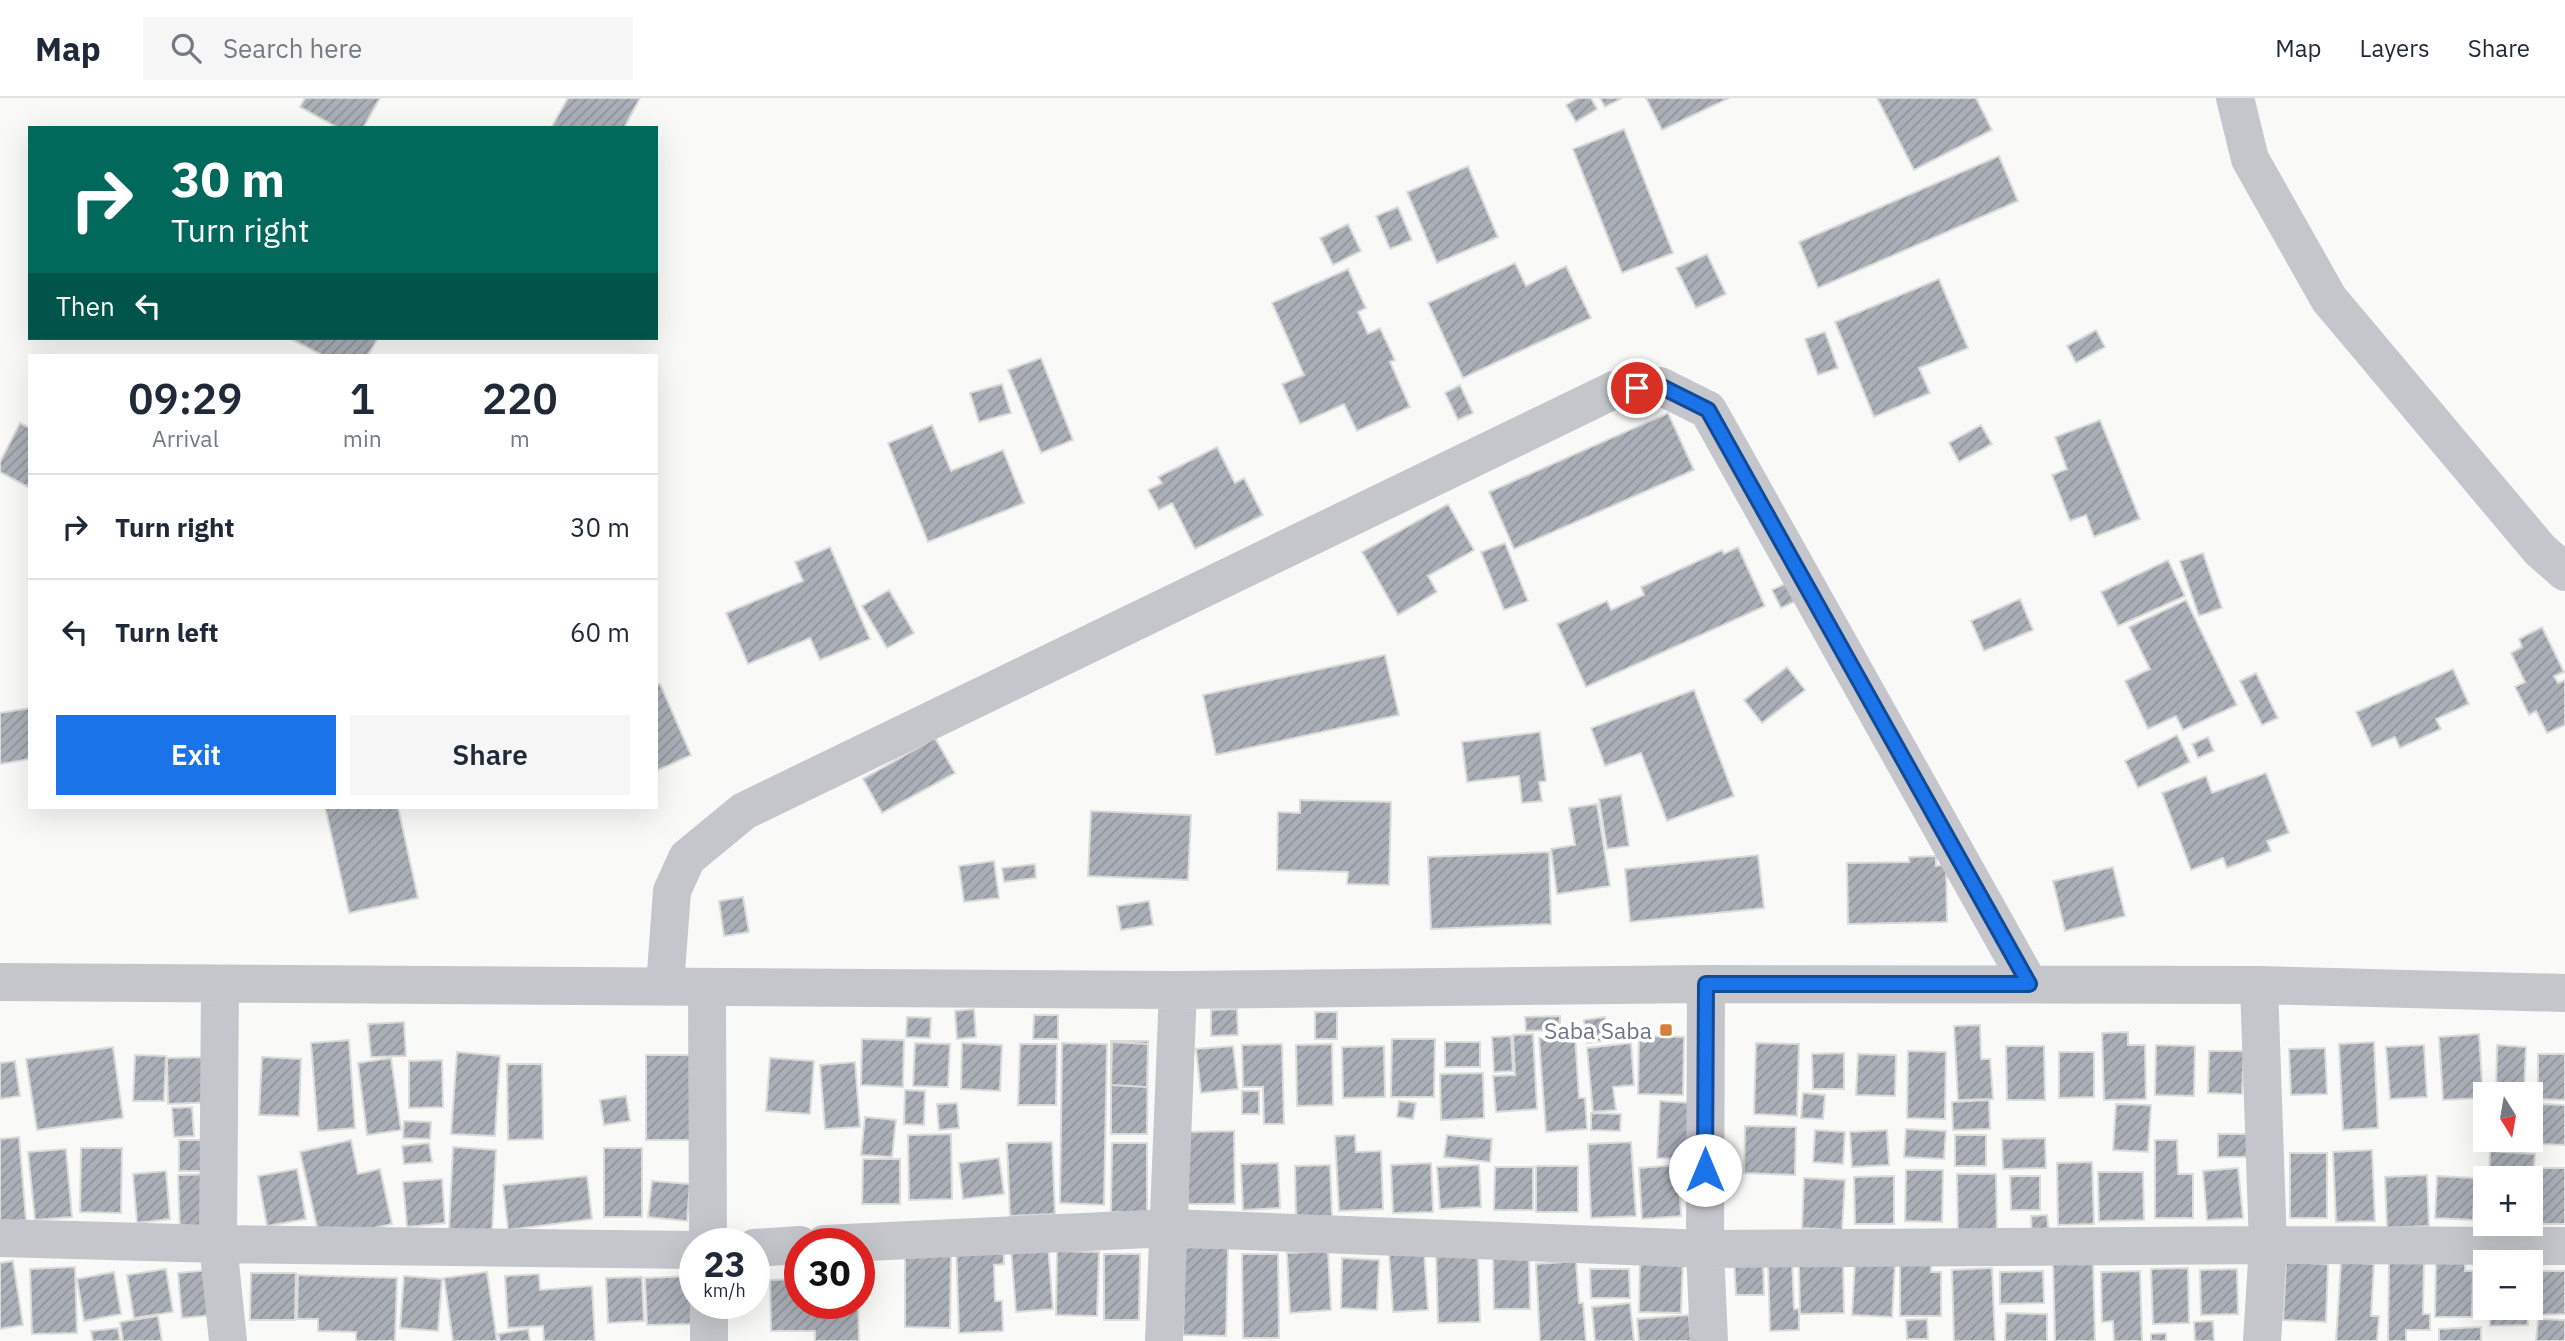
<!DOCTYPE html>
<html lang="en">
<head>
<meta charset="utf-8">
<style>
  :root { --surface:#fff; --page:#f6f6f7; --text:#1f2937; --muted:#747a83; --line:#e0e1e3; --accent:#1a73e8 }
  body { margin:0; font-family:"IBM Plex Sans",sans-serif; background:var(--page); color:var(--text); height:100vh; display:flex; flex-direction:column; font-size:26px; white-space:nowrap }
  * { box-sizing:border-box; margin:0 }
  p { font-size:23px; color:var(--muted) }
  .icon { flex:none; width:38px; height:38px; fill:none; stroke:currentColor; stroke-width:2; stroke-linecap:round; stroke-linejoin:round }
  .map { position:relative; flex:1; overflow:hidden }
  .sheet { position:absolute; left:28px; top:256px; width:630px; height:455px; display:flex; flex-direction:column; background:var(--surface); border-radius:0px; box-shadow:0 7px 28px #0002 }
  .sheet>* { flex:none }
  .guide { position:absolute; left:28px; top:28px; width:630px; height:214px; border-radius:0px; box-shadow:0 7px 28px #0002; background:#00695c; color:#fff; overflow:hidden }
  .needle { width:46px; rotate:169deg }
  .controls { position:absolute; left:2473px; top:984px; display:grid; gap:14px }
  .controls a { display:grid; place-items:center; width:70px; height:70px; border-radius:0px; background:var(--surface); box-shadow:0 7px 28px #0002; font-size:35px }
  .speed { position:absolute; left:679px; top:1130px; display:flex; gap:14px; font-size:35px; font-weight:700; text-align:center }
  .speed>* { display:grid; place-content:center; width:91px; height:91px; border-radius:50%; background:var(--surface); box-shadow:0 7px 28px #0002; line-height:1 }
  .speed small { font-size:18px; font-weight:400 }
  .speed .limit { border:10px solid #d22; background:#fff; color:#111 }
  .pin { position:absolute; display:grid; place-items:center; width:60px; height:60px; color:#fff; margin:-30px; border:4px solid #fff; border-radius:50%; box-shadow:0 2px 7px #0007 }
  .me { position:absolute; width:77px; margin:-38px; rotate:0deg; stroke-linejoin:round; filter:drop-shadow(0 0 5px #0008) }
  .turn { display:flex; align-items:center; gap:24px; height:147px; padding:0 28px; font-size:32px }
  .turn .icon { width:91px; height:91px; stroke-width:2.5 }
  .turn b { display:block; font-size:49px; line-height:60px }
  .then { display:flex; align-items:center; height:66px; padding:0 28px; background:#0003; gap:14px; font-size:26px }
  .eta { display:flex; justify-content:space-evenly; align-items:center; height:119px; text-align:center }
  .eta b { font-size:42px; font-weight:600; line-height:49px }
  .primary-button { display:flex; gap:14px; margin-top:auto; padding:14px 28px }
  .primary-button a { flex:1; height:80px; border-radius:0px; background:var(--accent); color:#fff; font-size:28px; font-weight:600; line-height:80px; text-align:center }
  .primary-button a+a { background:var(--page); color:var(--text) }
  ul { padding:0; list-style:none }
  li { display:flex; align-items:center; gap:21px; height:105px; padding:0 28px; border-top:2px solid var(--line) }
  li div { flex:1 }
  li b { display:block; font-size:26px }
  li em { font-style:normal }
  header { display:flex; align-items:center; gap:42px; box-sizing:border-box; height:98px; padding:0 35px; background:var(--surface); border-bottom:2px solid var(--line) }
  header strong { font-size:33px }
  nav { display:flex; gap:38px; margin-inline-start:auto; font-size:24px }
  .search { width:490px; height:63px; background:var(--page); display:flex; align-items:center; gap:18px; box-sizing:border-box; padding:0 24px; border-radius:0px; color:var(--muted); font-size:26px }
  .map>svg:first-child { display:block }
</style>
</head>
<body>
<header>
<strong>Map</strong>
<div class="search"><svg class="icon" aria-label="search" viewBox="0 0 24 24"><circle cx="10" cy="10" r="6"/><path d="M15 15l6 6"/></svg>Search here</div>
<nav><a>Map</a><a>Layers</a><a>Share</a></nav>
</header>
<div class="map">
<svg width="2565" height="1243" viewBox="0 0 2565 1243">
  <defs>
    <pattern id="building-hatch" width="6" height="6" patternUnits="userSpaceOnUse" patternTransform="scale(1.75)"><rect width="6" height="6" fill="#abb0b8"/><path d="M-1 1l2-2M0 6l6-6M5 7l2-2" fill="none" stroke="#8f949b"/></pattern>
  </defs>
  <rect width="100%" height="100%" fill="#f9faf8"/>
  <!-- building -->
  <path fill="url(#building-hatch)" stroke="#dbdcda" stroke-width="2" d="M305 0H380L363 30H338L300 9Z
    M568 0H640L624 30H551Z
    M1578 0H1591L1597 11 1576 24 1566 7Z
    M1600 0H1622L1605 9Z
    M1646 0H1729L1662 32Z
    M1877 0H1976L1992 32 1914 72Z
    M1624 31 1673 155 1622 175 1573 51Z
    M1999 58 2018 103 1818 190 1799 144Z
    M1468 68 1498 139 1437 165 1407 94Z
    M1398 109 1412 142 1390 151 1376 118Z
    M1348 126 1361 153 1333 167 1320 140Z
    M1707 156 1726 196 1696 210 1676 170Z
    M1515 165 1526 188 1566 168 1591 220 1463 280 1428 205Z
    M1348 171 1366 210 1358 214 1368 236 1380 230 1395 262 1390 264 1410 309 1357 333 1344 306 1300 326 1282 286 1304 277 1272 205Z
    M1939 181 1968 250 1919 270 1930 295 1874 319 1835 224Z
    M2096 232 2105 249 2076 265 2067 248Z
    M1825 234 1838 270 1818 277 1805 241Z
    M289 240H378L368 257H322Z
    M1041 260 1073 342 1041 355 1008 272Z
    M1002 286 1011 315 979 324 970 295Z
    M1460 287 1473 315 1458 322 1445 295Z
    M1668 315 1694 372 1514 451 1489 394Z
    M2100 322 2140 421 2094 439 2086 417 2070 423 2052 377 2067 371 2055 339Z
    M20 325 30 330V390L0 374V364Z
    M932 327 951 373 1003 352 1024 405 928 444 888 345Z
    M1981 327 1992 346 1959 364 1949 345Z
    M1217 349 1235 385 1244 380 1263 417 1195 451 1172 405 1159 412 1148 392 1162 385 1158 379Z
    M1448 406 1474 452 1428 478 1437 494 1398 517 1362 454Z
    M1505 445 1528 503 1504 512 1481 454Z
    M830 449 870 541 820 562 810 540 748 566 726 515 803 483 795 464Z
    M1738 449 1765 508 1586 589 1557 526 1607 503 1611 512 1644 497 1641 489 1722 452 1724 456Z
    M2203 455 2222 510 2199 518 2180 463Z
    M2168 462 2185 498 2118 528 2101 494Z
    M1789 484 1798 502 1781 510 1772 492Z
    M889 492 914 535 887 550 862 508Z
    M2020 501 2033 532 1984 553 1971 523Z
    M2186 502 2237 607 2183 632 2176 618 2148 631 2125 583 2150 571 2129 529Z
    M2542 529 2564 574 2554 578 2558 585 2565 582V627L2547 635 2536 613 2529 617 2515 589 2525 584 2511 555 2522 549 2519 541Z
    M1385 557 1399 617 1216 657 1203 597Z
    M1787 569 1805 592 1762 625 1744 602Z
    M2453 571 2469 606 2436 621 2441 631 2400 650 2395 639 2372 649 2356 614Z
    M2256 575 2278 620 2262 627 2240 583Z
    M660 586 691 657 656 673V587Z
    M1694 592 1734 698 1667 723 1641 655 1605 668 1591 630Z
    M30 610V661L0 666V615Z
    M1540 634 1546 683 1539 684 1542 703 1522 705 1519 678 1467 684 1462 644Z
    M2177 637 2190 664 2138 690 2125 663Z
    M2208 639 2214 653 2198 660 2192 646Z
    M935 640 955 675 882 715 863 681Z
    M2266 675 2289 735 2267 743 2271 753 2227 770 2223 760 2191 772 2162 695 2206 678 2212 695Z
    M1621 697 1629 748 1607 751 1599 701Z
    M1300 702 1391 704 1389 787 1347 786 1348 774 1277 772 1278 714 1300 715Z
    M1597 706 1610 788 1557 796 1551 751 1575 747 1569 710Z
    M325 709H398L418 800 349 815Z
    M1091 713 1191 717 1188 782 1088 778Z
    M1549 754 1551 826 1431 831 1428 759Z
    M1758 757 1764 810 1630 824 1625 771Z
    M1936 758V768L1946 767 1947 824 1848 826 1847 765 1909 764V759Z
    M994 763 999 800 964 804 959 768Z
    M1035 766 1036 780 1004 784 1002 770Z
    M2113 769 2125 818 2065 833 2053 783Z
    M743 799 749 834 724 838 719 803Z
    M1149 803 1153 827 1121 832 1117 808Z
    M974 911 976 939 957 941 955 913Z
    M1237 911 1238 937 1211 938V912Z
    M1315 914H1337V941H1315Z
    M1034 917H1058V941H1033Z
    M1560 918V932L1526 933 1525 919Z
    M907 919 931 920 930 940 906 939Z
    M1605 919 1609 942 1587 945 1584 922Z
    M404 924 406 958 371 959 368 926Z
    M1980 927 1981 961H1990L1993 1001 1958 1002 1954 928Z
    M2128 934V947H2145L2146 1001 2104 1002 2102 935Z
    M1533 936 1537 1011 1496 1014 1493 978 1515 977 1513 937Z
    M2479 936 2483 1000 2443 1002 2439 939Z
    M1575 937 1579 1000H1585L1587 1031 1546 1034 1539 940Z
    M1511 938 1513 973 1494 974 1492 939Z
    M1639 938 1684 939 1683 997 1638 996Z
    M862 941 904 942 903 989 861 987Z
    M1392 941H1435L1434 999H1391Z
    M349 942 355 1030 318 1033 311 945Z
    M1111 943H1148L1147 1036H1111Z
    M1112 944 1148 946 1147 989 1111 987Z
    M1445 944H1480V969H1445Z
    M2374 944 2378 1030 2343 1032 2339 946Z
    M915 945 950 946 948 989 913 988Z
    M962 945 1002 947 1000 993 961 991Z
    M1062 945 1107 946 1104 1107 1060 1105Z
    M1631 945 1634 987 1613 989 1616 1012 1593 1014 1587 950Z
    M1756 945 1799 946 1797 1018 1754 1016Z
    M1020 946H1057L1056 1007H1018Z
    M1282 946 1284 1026H1264L1263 989H1243L1242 947Z
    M1332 946 1333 1007 1297 1008 1296 947Z
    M2156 947 2195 948 2194 998 2155 997Z
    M2424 947 2427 999 2390 1001 2386 949Z
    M2497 947 2526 949 2524 996H2496Z
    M1233 948 1238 991 1201 995 1196 951Z
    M1384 948 1385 999 1343 1000 1342 949Z
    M2006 948H2044L2045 1002H2007Z
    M113 949 123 1020 37 1032 26 961Z
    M2325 950 2327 996 2291 997 2289 951Z
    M1908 953 1946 954 1945 1021 1907 1020Z
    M2209 953H2244L2242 996 2208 995Z
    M457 954 500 958 495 1038 451 1036Z
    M2059 954H2094V999L2059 1000Z
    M1844 955V991H1813L1812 956Z
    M1858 956 1896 957 1895 998 1856 997Z
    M2538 956H2565V1002L2538 1001Z
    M135 957 166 958 164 1003H133Z
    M646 957H694V1042H646Z
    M215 959 216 1004 168 1006 167 960Z
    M262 959 301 961 299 1018 259 1017Z
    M391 960 401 1032 367 1037 358 965Z
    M770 960 814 963 810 1016 766 1013Z
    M442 962 443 1009 409 1010V963Z
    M15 963 20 998 0 1001V965Z
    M855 964 860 1029 825 1031 820 967Z
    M507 966H542L543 1041 508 1042Z
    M1483 975 1484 1020 1441 1022 1440 976Z
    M905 992 925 993 924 1027 904 1026Z
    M1242 993H1259V1016H1242Z
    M1803 995 1825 997 1823 1021 1801 1020Z
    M626 998 630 1023 604 1027 600 1002Z
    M1989 1002 1990 1031 1953 1032 1952 1004Z
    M1399 1003 1416 1005 1413 1021 1397 1019Z
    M1660 1003 1692 1005 1689 1061 1657 1060Z
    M957 1005 959 1030 939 1032 937 1006Z
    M2116 1006 2151 1007 2148 1054 2113 1052Z
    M2541 1006 2565 1007V1047L2539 1046Z
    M192 1009 194 1038 174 1039 172 1010Z
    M1591 1015 1621 1016 1620 1033 1591 1032Z
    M865 1019 896 1022 892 1059 861 1057Z
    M404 1023 431 1024 430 1041 403 1040Z
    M1745 1028 1796 1029 1795 1077 1744 1075Z
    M1906 1031 1946 1033 1944 1061 1904 1059Z
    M1815 1032 1845 1034 1843 1066 1813 1064Z
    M1887 1032 1889 1067 1852 1069 1850 1034Z
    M1234 1033 1235 1106H1188L1187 1034Z
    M951 1036 952 1101 909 1102 908 1037Z
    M2218 1036H2249L2248 1059H2218Z
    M1355 1037 1356 1054 1381 1053 1383 1111 1339 1113 1335 1038Z
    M1447 1037 1492 1041 1490 1064 1444 1059Z
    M1955 1037H1986V1068H1955Z
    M19 1039 26 1122 0 1125V1041Z
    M2045 1040 2046 1070 2003 1071 2002 1041Z
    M179 1042H221V1073H179Z
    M351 1042 358 1076 380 1071 392 1126 320 1142 300 1054Z
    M2155 1042H2177L2178 1076H2193V1120H2155Z
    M1052 1044 1055 1116 1010 1118 1007 1045Z
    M1631 1044 1636 1118 1591 1120 1588 1046Z
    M429 1045 432 1064 404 1066 402 1048Z
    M1112 1045H1147V1114H1111Z
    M453 1049 496 1052 492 1135 449 1132Z
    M81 1050H122L121 1115 80 1114Z
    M604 1050H642V1119H604Z
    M66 1051 72 1119 35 1122 28 1054Z
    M2372 1052 2375 1123 2336 1124 2333 1054Z
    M2490 1053 2535 1056 2531 1110 2530 1080H2489Z
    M2290 1055H2327V1120H2290Z
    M999 1060 1004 1096 963 1101 959 1065Z
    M863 1061H900V1106H862Z
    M2092 1064 2094 1126 2058 1127 2057 1065Z
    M1278 1065 1280 1110 1243 1112 1241 1066Z
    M1431 1065 1433 1114 1393 1115 1391 1067Z
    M1330 1067 1332 1118 1296 1120 1295 1068Z
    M1479 1067 1481 1109 1440 1111 1437 1069Z
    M1678 1067 1681 1118 1642 1121 1639 1070Z
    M1536 1068H1578V1114H1536Z
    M1495 1069H1533V1112H1494Z
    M2238 1070 2243 1120 2207 1122 2203 1073Z
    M2538 1070H2565V1126H2538Z
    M297 1071 306 1121 267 1128 258 1078Z
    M1906 1072H1943L1942 1124 1905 1123Z
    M166 1073 170 1121 137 1125 133 1076Z
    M2098 1074H2143L2144 1122 2099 1123Z
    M215 1076 217 1132 180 1133 178 1077Z
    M1957 1076H1996L1997 1139 1958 1140Z
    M2427 1077 2429 1128 2387 1130 2385 1079Z
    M587 1078 592 1121 508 1132 503 1087Z
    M1894 1078V1126H1855L1854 1079Z
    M2010 1078H2040V1112H2011Z
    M2437 1078 2475 1080 2473 1122 2435 1120Z
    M1804 1080 1845 1082 1842 1132 1802 1130Z
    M442 1081 445 1125 407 1129 403 1084Z
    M652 1083 690 1086 687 1123 648 1119Z
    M2047 1117 2049 1136 2032 1137 2031 1118Z
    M1003 1142 1004 1166 994 1167 995 1203H1002L1003 1233 959 1235 956 1144Z
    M1048 1148 1053 1211 1016 1214 1011 1151Z
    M1185 1149 1228 1150 1226 1238 1183 1237Z
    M1424 1152 1428 1212 1393 1214 1389 1154Z
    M1057 1153 1099 1154 1097 1218 1056 1217Z
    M1328 1153 1331 1212 1290 1215 1287 1155Z
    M905 1154H951L950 1230 905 1229Z
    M1104 1156H1140L1139 1222H1104Z
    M1242 1156H1278L1279 1240H1243Z
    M1529 1156 1530 1211H1494L1493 1157Z
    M1640 1156 1683 1157 1681 1215 1639 1214Z
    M1478 1157 1480 1224 1438 1225 1436 1158Z
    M1900 1157H1931V1174H1941V1218H1900Z
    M1342 1160 1379 1162 1377 1212 1341 1210Z
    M1763 1160 1764 1197H1736L1734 1161Z
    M2436 1160H2465V1173H2473L2472 1219H2435Z
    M2389 1161 2424 1162 2423 1216H2430V1232H2406V1243H2388Z
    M1792 1162 1794 1211H1799V1232L1770 1233 1768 1163Z
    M2093 1162 2095 1243H2055L2053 1163Z
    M13 1163 23 1227 0 1231V1165Z
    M1576 1163 1579 1205H1583L1586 1243H1540L1536 1166Z
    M1843 1163 1844 1215 1800 1216 1799 1164Z
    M1855 1164 1895 1166 1892 1219 1852 1217Z
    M2286 1164 2328 1166 2326 1224 2283 1222Z
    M2341 1164 2374 1166 2371 1218H2379L2377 1243H2336Z
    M75 1169 77 1235 32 1236 30 1171Z
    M1992 1170 1995 1243H1954L1952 1172Z
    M2188 1170 2189 1225 2153 1226 2151 1171Z
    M166 1171 173 1214 134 1220 127 1177Z
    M1590 1171H1629L1630 1200H1591Z
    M2237 1171 2238 1216 2201 1217 2200 1172Z
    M210 1172 214 1217 182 1220 178 1175Z
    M2043 1173 2044 1205 2000 1206V1174Z
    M2140 1173 2142 1243H2114L2113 1223 2102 1224 2101 1174Z
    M2539 1173H2565V1216L2540 1217Z
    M114 1174 121 1216 84 1223 77 1181Z
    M487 1174 497 1243H453L444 1180Z
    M251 1175H296L295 1222H250Z
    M539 1176 540 1192 592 1188 595 1243H544L543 1228 508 1230 505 1178Z
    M298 1177 397 1180 395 1243H356V1234L318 1233V1221H297Z
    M404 1178 442 1181 438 1233 400 1230Z
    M693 1178 695 1226 647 1227 645 1180Z
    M642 1179 644 1223 608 1225 606 1180Z
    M800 1181V1206H858L859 1243H815V1233H771L770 1182Z
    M1630 1205 1634 1243H1595L1592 1209Z
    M2489 1209H2527L2528 1227 2490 1228Z
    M2006 1215 2047 1216V1243H2005Z
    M1689 1217 1691 1243H1639L1637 1221Z
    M158 1218 162 1243H123L120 1224Z
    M1927 1221 1928 1241H1907L1906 1222Z
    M2538 1221 2565 1222V1243H2536Z
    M2213 1223 2214 1243H2195L2194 1224Z
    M2481 1229V1243H2439V1231Z
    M118 1230 120 1243H93L91 1233Z
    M528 1231 530 1243H500L498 1236Z
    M2166 1235V1243H2151V1236Z"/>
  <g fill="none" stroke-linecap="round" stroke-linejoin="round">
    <!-- minor -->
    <path stroke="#c4c6cb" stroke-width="38" d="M2235 0 2250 61 2329 201 2540 452 2565 474
      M0 884 1178 892 1706 886 2259 887 2565 895
      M1706 886 1705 1151 1709 1243
      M220 887 218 1146 228 1243
      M2259 887 2268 1147 2262 1243
      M665 888 672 793 687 760 744 713 1614 292 1660 288 1708 312 2029 886
      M707 889 708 1146
      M0 1140 218 1146 695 1152
      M824 1146 1170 1130 1705 1151 2268 1147 2565 1148
      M754 1150 800 1147
      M709 1206V1243
      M1164 1243 1178 892"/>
  </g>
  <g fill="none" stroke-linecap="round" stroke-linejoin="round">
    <!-- route casing -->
    <g stroke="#114b97" stroke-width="18">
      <path id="route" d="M1637 290 1660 288 1708 312 2029 886H1706L1705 1072"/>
    </g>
    <!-- route -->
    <use href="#route" stroke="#1a73e8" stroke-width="12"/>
  </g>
  <!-- markers -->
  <rect fill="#d5803d" stroke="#fff" stroke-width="2.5" x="1659" y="925" width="14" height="14" rx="3.5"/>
  <g text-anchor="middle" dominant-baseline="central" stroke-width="7" stroke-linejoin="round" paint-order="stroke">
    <!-- poi labels -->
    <g font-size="23" fill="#6b7586" stroke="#fff" text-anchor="end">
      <text x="1652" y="932">Saba Saba</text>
    </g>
  </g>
</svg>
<div class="controls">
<a><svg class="needle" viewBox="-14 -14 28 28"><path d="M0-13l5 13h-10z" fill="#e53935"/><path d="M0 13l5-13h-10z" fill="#747a83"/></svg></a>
<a>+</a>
<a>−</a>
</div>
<div class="speed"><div>23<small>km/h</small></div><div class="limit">30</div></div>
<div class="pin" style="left:1637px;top:290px;background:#d93025"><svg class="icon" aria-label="arrive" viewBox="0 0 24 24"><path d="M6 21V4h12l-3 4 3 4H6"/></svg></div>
<svg class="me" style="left:1705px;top:1072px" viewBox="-20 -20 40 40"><circle r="19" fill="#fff"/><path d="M0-13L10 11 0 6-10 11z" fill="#1a73e8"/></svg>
<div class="guide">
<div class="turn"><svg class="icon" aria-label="right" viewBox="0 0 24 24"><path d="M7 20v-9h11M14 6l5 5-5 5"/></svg><div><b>30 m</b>Turn right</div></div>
<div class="then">Then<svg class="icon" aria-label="left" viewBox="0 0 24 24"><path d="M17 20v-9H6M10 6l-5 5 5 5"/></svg></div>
</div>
<section class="sheet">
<div class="eta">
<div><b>09:29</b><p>Arrival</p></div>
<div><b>1</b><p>min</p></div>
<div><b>220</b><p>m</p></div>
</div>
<ul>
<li><svg class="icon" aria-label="right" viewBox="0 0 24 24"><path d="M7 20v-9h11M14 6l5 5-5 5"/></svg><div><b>Turn right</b></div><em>30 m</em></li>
<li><svg class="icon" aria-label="left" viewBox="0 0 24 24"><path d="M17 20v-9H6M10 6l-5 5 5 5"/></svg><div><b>Turn left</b></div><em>60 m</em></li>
</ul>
<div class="primary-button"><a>Exit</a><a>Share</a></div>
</section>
</div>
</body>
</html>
